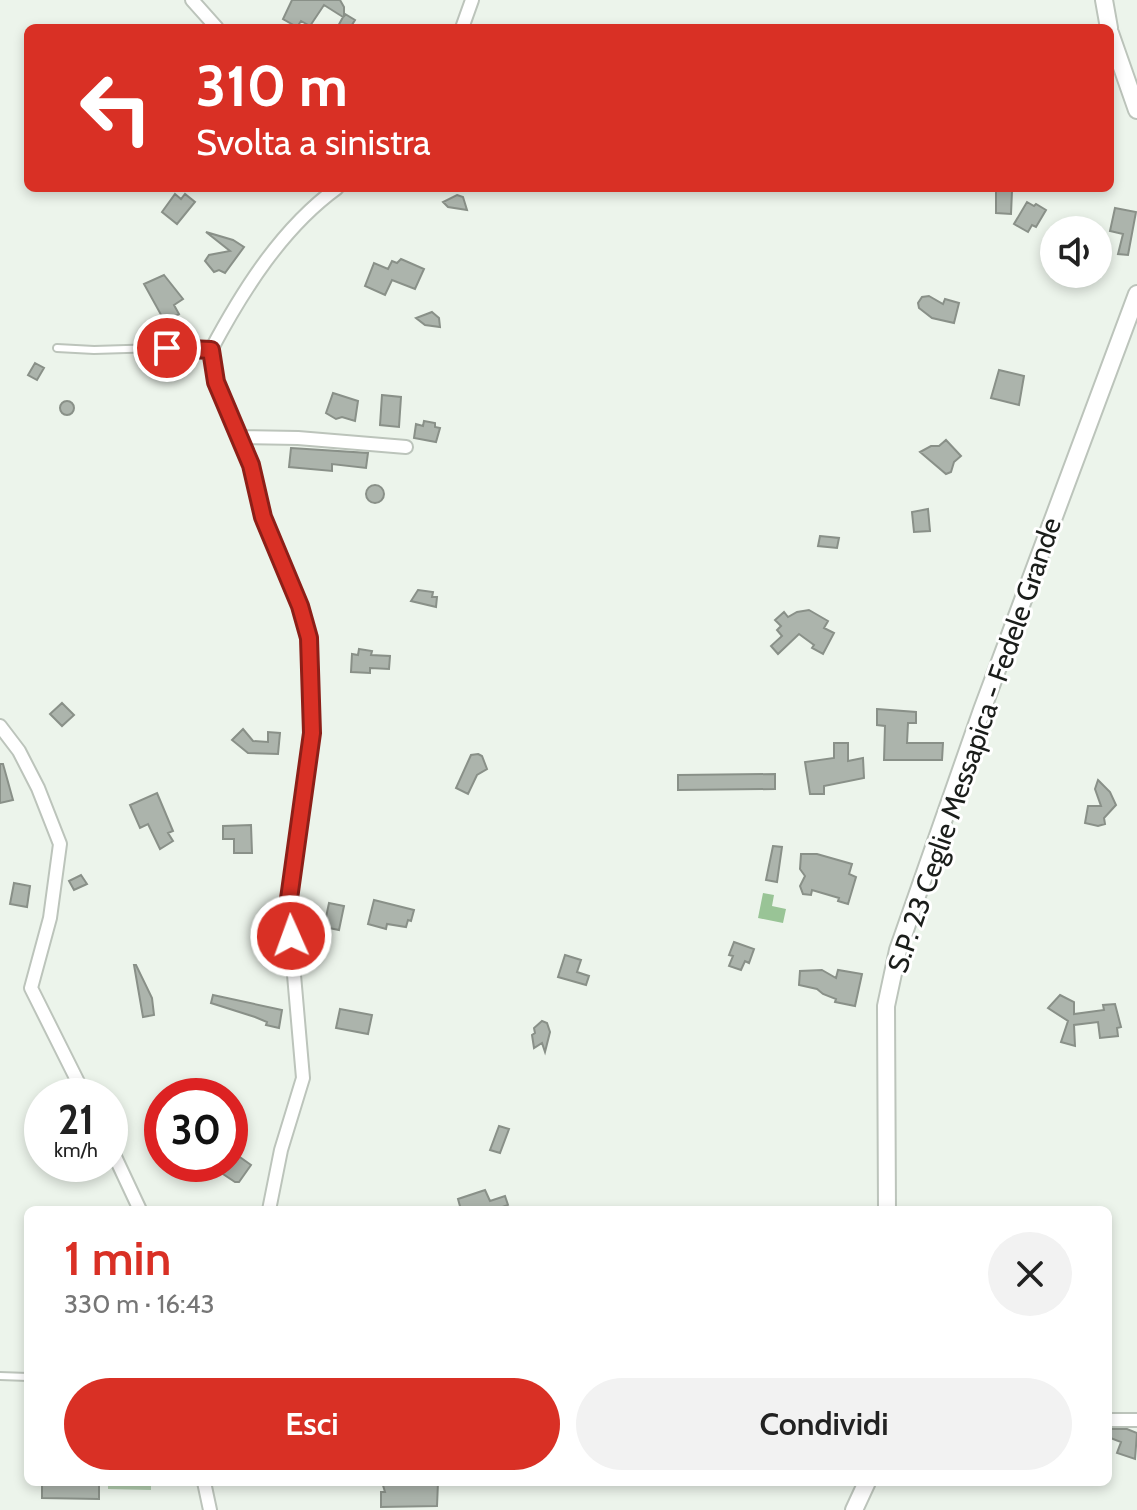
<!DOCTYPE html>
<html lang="it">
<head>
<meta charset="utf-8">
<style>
  :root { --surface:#fff; --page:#f2f2f2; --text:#222; --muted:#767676; --accent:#d93025 }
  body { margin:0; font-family:Cabin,sans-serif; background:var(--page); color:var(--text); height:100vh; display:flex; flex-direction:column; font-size:30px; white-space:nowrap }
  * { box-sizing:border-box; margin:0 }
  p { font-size:26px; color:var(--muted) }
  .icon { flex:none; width:44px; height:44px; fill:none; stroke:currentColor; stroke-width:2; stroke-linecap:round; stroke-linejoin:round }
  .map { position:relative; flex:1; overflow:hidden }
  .drawer { position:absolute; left:24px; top:1206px; width:1088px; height:280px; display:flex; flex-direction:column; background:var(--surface); border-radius:12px; box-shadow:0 4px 12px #0003 }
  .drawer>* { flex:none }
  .hud { position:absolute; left:24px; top:24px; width:1090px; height:168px; border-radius:12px; box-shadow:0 4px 12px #0003; background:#d93025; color:#fff; overflow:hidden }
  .controls { position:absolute; left:1040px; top:216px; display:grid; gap:16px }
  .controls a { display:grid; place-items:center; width:72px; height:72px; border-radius:50%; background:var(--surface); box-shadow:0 4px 12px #0003; font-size:40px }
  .speed { position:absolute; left:24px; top:1078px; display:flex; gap:16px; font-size:40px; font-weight:700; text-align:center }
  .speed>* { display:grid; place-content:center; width:104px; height:104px; border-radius:50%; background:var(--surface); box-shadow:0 4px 12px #0003; line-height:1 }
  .speed small { font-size:20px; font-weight:400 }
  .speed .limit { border:12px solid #d22; background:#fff; color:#111 }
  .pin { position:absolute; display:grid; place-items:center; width:68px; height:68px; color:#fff; margin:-34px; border:4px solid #fff; border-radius:50%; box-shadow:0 2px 8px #0007 }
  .me { position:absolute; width:88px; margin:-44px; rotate:358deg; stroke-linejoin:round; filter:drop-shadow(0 0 6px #0008) }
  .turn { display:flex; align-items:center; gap:28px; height:168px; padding:0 40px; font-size:36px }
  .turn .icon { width:104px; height:104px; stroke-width:2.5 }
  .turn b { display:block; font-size:56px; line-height:68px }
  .round { display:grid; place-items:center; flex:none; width:84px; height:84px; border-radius:42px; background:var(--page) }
  .headline { display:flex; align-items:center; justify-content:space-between; height:136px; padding:0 40px }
  h1 { font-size:48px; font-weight:600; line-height:60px; color:var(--accent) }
  .button { display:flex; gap:16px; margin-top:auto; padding:16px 40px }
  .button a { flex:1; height:92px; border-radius:48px; background:var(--accent); color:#fff; font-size:32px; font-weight:600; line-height:92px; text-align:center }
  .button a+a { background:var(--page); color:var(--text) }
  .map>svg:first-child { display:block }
</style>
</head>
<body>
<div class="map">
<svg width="1137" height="1510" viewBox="0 0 1137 1510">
  <rect width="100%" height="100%" fill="#ecf4eb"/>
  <!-- green -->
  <path fill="#b2ceaf" d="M108 1482H151V1490L108 1489Z"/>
  <!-- water -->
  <path fill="#99c496" d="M763 893 774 895 772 906 786 909 783 923 758 918Z"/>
  <!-- building -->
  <path fill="#acb4ac" stroke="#899088" stroke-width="2" d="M292 0H340L344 7V17L345 14 355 20 350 28H337L343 17 324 5 310 26 301 21 297 27 283 19Z
    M996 191H1012L1011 214 996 213Z
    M175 194 181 199 185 194 195 202 177 224 162 212Z
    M457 195 463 197 467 210 448 207 443 202Z
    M1027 202 1034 206 1036 204 1046 210 1036 227 1032 225 1028 232 1014 224Z
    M1115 208 1136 212 1128 255 1118 254 1123 234 1110 231Z
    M206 232 233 240 244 247 225 273 219 270 214 272 205 261 209 255 230 251Z
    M401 259 424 269 415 289 392 280 385 295 365 286 374 263 388 269 392 261 397 263Z
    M164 275 183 299 174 305 179 314 165 322 144 284Z
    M929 296 943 304 945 299 959 303 954 323 932 318 919 308 918 303 922 297Z
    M432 312 439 318 440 327 425 325 416 318Z
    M35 363 44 368 37 380 28 375Z
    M999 370 1024 376 1019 405 991 398Z
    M333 393 358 401 355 421 342 417 336 419 326 413Z
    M382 395 401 397 399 427 380 425Z
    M60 408a7 7 0 1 1 14 0a7 7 0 1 1-14 0Z
    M424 421 435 423V427L440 428 436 442 414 438 416 424 423 426Z
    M946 440 961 456 954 462 951 472 946 474 920 452 931 446H939Z
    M291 448 368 453 366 468 332 464V471L289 467Z
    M366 494a9 9 0 1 1 18 0a9 9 0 1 1-18 0Z
    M928 509 930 531 914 532 912 512Z
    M820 536 839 538 837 548 818 546Z
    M418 590 433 592 432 597H437L436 607 411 601Z
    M809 610 828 621 824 628 834 633 823 654 812 648 814 645 799 634 778 654 771 646 782 636 777 630 781 626 775 620 784 612 788 617 797 612Z
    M359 649 372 651 371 655 390 656 389 669 370 668V673L351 672 352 654 358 655Z
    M62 703 74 715 62 726 50 714Z
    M877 709 916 712V723H908L907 743H943L942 760H884L885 726 877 725Z
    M243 729 253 741 268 742V732L280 733 278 754 248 753 232 740Z
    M834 743H848V761L863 758 864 778 824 786V794H810L805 762 834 758Z
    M478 754 482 756 487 769 477 775 468 794 456 788 471 755Z
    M0 764H3L13 800 0 803Z
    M775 774V789L678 790V775Z
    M1098 780 1110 792 1116 805 1104 818 1105 824 1098 826 1085 823 1088 806H1101L1095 789Z
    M157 793 173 831 168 833 173 841 160 849 148 824 140 828 130 805Z
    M251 825 252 853H234V839H223V826Z
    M773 846 782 847 777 882 766 880Z
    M801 854H817L852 864 849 874 856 877 848 904 838 901 839 898 812 890 811 895 803 894 800 886 805 876 800 869Z
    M81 875 87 884 74 890 69 881Z
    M14 883 30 886 27 907 10 904Z
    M374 900 414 910 411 921 408 920 406 927 387 924 386 929 368 924Z
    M329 903 344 906 339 930 324 927Z
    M734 942 754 949 749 963 745 961 741 970 729 966 733 956 729 955Z
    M565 955 581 960 577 972 589 976 586 985 558 977Z
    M134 965H136L152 998 154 1015 143 1017Z
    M822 970 836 978 838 970 862 974 855 1006 835 1002 836 999 823 994 817 989 799 985 800 971Z
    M213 995 282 1010 279 1028 266 1025 267 1022 255 1017 211 1003Z
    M1060 995 1074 1002V1014L1104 1010 1103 1005 1115 1004 1121 1027 1117 1028 1118 1036 1100 1038 1098 1022 1074 1025 1075 1046 1061 1042 1068 1021 1048 1008Z
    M340 1009 372 1015 368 1034 336 1028Z
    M542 1021 547 1023 550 1032 545 1052 542 1043 534 1048 532 1035 535 1033 534 1028Z
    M499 1126 509 1129 500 1153 490 1150Z
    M237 1155 251 1165 239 1182H235L208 1164H231Z
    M485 1190 490 1201 505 1196 508 1205 494 1210H461L458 1199Z
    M1108 1429H1127L1137 1433 1135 1459 1117 1453 1121 1442 1108 1437Z
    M42 1482H99V1499L42 1498Z
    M382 1482H438L437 1506 381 1507V1492H385Z"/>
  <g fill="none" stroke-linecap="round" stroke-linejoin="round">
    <!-- service casing -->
    <g stroke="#bcc4bb" stroke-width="10">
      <path id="service" d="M57 348 94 350 191 347 211 350
        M0 1376 28 1377"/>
    </g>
    <!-- minor casing -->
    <g stroke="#bcc4bb" stroke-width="16">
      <path id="minor" d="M192 0 217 28
        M462 28 472 0
        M239 437 298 438 406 447
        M0 726 19 751 38 788 60 844 50 918 31 988 85 1096
        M110 1146 140 1210
        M269 1210 281 1150 303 1078 288 906 312 733V683L309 638 300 606 263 517 251 465 216 382 211 350C243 290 282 228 337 188
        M1108 1420H1137
        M204 1482 210 1510"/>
    </g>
    <!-- tertiary casing -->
    <g stroke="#bcc4bb" stroke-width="20">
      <path id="tertiary" d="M1104 0 1109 28
        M1110 33 1137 110
        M887 1210 886 1006 898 950 982 710 1137 294
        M854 1510 867 1482"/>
    </g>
    <!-- service -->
    <use href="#service" stroke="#fff" stroke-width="6"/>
    <!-- minor -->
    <use href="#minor" stroke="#fff" stroke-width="12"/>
    <!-- tertiary -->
    <use href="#tertiary" stroke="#fff" stroke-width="16"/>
  </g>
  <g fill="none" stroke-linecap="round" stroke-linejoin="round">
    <!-- route casing -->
    <g stroke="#8d1f18" stroke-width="20">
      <path id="route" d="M167 348 211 350 216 382 251 465 263 517 300 606 309 638 312 733 288 906 291 936"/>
    </g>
    <!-- route -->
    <use href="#route" stroke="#d93025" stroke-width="14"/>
  </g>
  <g text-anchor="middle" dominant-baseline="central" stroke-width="6" stroke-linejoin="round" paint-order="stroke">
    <!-- street labels -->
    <g font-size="28" fill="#1a1d1a" stroke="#fff">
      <text transform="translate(974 745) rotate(-71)">S.P. 23 Ceglie Messapica - Fedele Grande</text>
    </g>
  </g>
</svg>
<div class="controls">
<a><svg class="icon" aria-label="sound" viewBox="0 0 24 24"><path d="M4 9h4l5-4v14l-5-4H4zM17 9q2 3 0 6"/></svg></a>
</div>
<div class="speed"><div>21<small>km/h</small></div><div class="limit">30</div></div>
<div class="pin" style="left:167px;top:348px;background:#d93025"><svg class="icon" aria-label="arrive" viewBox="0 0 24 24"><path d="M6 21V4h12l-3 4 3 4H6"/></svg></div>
<svg class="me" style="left:291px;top:936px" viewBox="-20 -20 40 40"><circle r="17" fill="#d93025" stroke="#fff" stroke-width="3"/><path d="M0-11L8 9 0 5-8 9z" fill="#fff"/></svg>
<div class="hud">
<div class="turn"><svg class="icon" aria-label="left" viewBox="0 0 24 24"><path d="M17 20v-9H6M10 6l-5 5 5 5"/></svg><div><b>310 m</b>Svolta a sinistra</div></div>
</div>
<section class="drawer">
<div class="headline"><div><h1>1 min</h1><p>330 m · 16:43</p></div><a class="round"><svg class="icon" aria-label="close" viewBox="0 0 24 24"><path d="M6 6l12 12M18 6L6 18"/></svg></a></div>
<div class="button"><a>Esci</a><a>Condividi</a></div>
</section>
</div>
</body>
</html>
